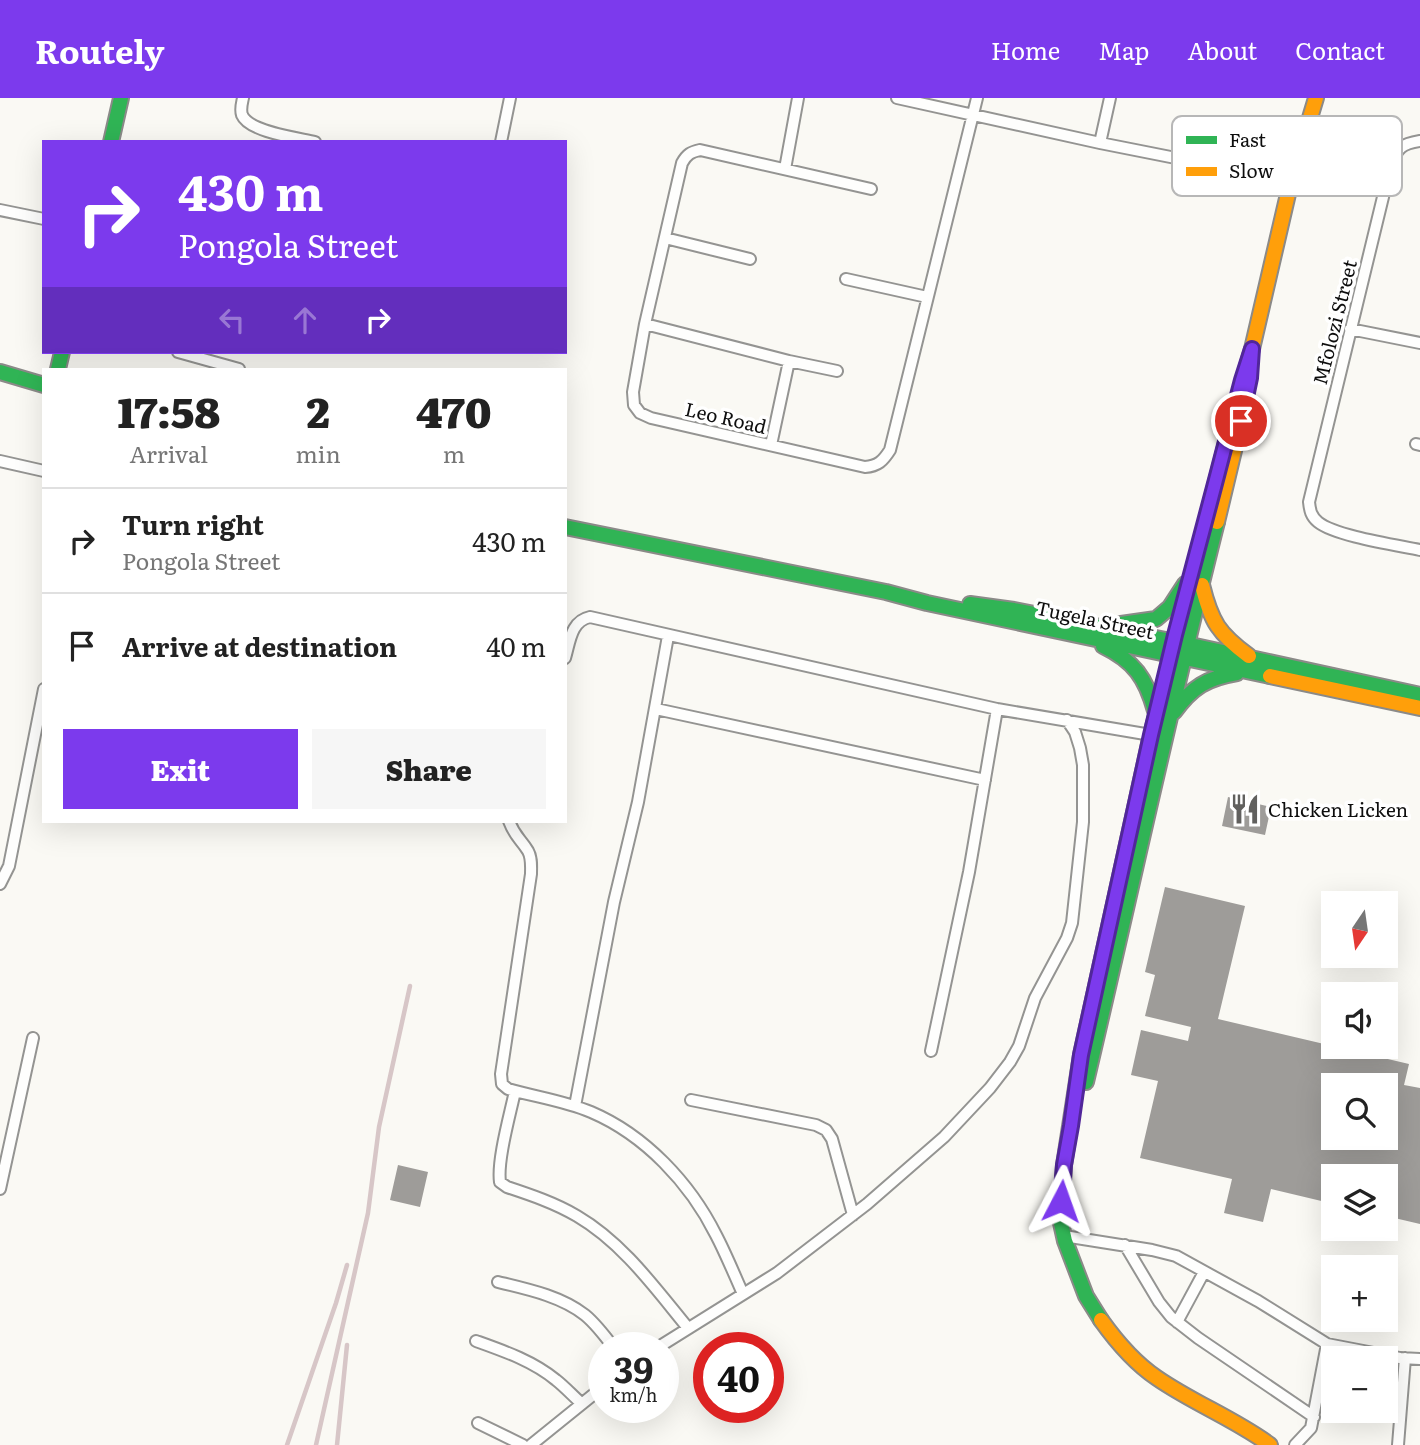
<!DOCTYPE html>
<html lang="en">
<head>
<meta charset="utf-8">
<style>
  :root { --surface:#fff; --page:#f6f6f6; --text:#222; --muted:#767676; --line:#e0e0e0; --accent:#7c3aed }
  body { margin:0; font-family:Literata,serif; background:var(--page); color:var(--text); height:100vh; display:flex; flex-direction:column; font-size:26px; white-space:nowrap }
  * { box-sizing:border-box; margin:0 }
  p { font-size:23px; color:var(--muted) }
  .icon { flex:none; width:38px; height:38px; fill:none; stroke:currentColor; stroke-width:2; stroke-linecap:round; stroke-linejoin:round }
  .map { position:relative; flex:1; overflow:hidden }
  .drawer { position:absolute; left:42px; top:270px; width:525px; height:455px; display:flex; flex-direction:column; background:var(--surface); border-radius:0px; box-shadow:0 7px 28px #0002 }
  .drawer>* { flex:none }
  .banner { position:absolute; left:42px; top:42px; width:525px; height:214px; border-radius:0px; box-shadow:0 7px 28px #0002; background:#7c3aed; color:#fff; overflow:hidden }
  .needle { width:46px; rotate:193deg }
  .fabs { position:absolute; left:1321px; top:793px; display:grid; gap:14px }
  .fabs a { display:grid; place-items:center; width:77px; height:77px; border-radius:0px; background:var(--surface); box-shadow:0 7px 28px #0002; font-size:35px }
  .speed { position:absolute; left:588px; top:1234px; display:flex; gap:14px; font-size:35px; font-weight:700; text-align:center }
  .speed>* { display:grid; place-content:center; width:91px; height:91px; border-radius:50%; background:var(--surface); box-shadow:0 7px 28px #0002; line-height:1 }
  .speed small { font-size:18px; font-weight:400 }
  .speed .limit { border:10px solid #d22; background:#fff; color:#111 }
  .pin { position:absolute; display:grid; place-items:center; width:60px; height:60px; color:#fff; margin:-30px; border:4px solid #fff; border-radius:50%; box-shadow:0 2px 7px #0007 }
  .me { position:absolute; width:77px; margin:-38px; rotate:4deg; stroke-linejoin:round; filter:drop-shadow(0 0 5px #0008) }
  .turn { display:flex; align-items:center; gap:24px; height:147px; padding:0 21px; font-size:32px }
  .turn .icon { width:91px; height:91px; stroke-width:2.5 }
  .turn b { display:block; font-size:49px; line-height:60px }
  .lanes { display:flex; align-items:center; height:66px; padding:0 21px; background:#0003; justify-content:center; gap:35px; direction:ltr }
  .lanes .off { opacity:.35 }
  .eta { display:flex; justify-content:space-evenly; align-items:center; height:119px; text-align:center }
  .eta b { font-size:42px; font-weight:800; line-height:49px }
  .button { display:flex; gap:14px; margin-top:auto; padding:14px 21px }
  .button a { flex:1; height:80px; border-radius:0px; background:var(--accent); color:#fff; font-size:28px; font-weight:800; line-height:80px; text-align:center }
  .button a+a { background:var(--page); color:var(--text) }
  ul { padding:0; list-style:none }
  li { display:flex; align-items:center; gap:21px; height:105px; padding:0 21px; border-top:2px solid var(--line) }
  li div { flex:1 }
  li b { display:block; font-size:26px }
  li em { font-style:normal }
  header { display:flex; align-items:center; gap:42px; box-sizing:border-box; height:98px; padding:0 35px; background:var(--accent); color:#fff }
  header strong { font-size:33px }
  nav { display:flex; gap:38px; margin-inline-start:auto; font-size:24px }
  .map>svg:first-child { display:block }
</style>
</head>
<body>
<header>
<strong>Routely</strong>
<nav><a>Home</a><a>Map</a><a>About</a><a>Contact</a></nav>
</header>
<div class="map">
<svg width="1420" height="1347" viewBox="0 0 1420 1347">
  <rect width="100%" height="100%" fill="#faf9f4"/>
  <!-- building -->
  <path fill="#9e9c99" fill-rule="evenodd" d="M1228 699 1271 709 1265 737 1222 728Z
    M1165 789 1245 808 1218 921 1409 966 1404 987 1420 990V1126L1386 1118V1078H1334V1106L1271 1091 1263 1124 1224 1115 1232 1081 1140 1060 1158 983 1131 977 1141 932 1188 943 1191 929 1145 918 1155 877 1145 874ZM1334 987H1386V1040H1334Z
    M398 1067 428 1074 420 1109 390 1102Z"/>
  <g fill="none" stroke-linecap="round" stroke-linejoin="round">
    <!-- street casing -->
    <g stroke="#949492" stroke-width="14">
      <path id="street" d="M243 0C242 5 240 11 242 17 249 34 298 40 315 44
        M897 0 1100 45 1291 83
        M1420 43C1402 46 1398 49 1391 66L1309 404C1310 413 1311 418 1318 424 1335 438 1396 447 1420 452
        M501 44 510 0
        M1100 45 1110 0
        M785 71 798 0
        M871 91 700 52C691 54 687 56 682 65L645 226 633 294 634 307 640 315 651 320 865 369C878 368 883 363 890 352L977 0
        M0 112 44 121
        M665 140 750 161
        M846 181 927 199
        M645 226 789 263 837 273
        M1350 231 1420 245
        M178 254 239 271
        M1416 346 1420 347
        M771 347 789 263
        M0 363 44 373
        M565 560C570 543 571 523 590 519L997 611 1151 637
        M656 611 985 682
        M509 723C515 739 520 740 528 753 532 760 531 768 531 776L501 976 502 986 508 991C536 999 565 1003 591 1014 645 1037 690 1085 716 1137 726 1156 734 1176 743 1196
        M0 786 9 768 44 591
        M931 953 969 774 997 611
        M515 993C510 1017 497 1062 500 1084L507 1089C531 1097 555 1105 577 1118 623 1145 655 1190 688 1230
        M691 1002 816 1027 826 1032 832 1041 853 1117
        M575 1008 614 804 638 704 668 538
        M0 1091 33 940
        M1064 1138 1152 1152 1176 1158 1258 1203 1327 1246 1400 1260 1420 1261
        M1125 1147 1159 1204 1171 1219 1198 1240 1314 1319
        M498 1184C527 1191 561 1198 585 1217 596 1226 605 1238 614 1250
        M1177 1224 1204 1174
        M476 1243C504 1253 533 1263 556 1282 565 1289 573 1298 581 1305
        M657 1250 777 1175 867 1106 944 1039 990 990 1010 964 1019 948 1035 900 1067 840 1072 825 1083 724V667L1080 650 1075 634 1067 622
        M478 1325 523 1347
        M531 1347 604 1288
        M1295 1347 1311 1330 1327 1246
        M1398 1347 1405 1260"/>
    </g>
    <!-- fast casing -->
    <g stroke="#8b8a88" stroke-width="18">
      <path id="fast" d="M111 44 121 0
        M58 271 62 254
        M0 274 44 287
        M565 429 886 494 927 505 1270 578
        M970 506 1014 512 1186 546 1420 597
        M1114 527 1156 521 1170 509 1185 486
        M1103 548C1134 563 1146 580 1155 613
        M1174 614C1192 589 1207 580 1237 575
        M1086 984C1130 797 1170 610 1217 424
        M1101 1222 1086 1198 1065 1143 1061 1125 1064 1067 1081 957 1151 637 1235 310"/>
    </g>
    <!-- slow casing -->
    <g stroke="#8b8a88" stroke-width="18">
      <path id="slow" d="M1235 310 1252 251 1291 83 1316 0
        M1217 424 1243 315
        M1202 487C1211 524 1219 536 1249 558
        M1270 578 1420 610
        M1101 1222C1116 1243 1136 1266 1157 1280 1193 1305 1235 1321 1270 1347"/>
    </g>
    <!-- street -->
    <use href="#street" stroke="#fefefd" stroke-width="10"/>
    <!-- fast -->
    <use href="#fast" stroke="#30b455" stroke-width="14"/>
    <!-- slow -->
    <use href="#slow" stroke="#ff9f0a" stroke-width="14"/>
    <!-- rail -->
    <path stroke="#d7c6c7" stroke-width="4.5" d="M287 1347 336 1205 347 1167
      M316 1347 368 1115 379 1029 410 888
      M337 1347 347 1247"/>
  </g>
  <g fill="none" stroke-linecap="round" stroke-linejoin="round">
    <!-- route casing -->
    <g stroke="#51269a" stroke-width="18">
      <path id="route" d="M1061 1103 1064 1067 1071 1028 1081 957 1151 637 1175 537 1217 378 1242 282 1252 251 1250 280 1241 323"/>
    </g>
    <!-- route -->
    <use href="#route" stroke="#7c3aed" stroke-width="12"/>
  </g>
  <!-- icons -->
  <defs>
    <g id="restaurant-bare" transform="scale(2.415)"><path d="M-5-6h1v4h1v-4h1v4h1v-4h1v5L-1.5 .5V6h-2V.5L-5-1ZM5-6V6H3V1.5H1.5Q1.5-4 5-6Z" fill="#61605e" stroke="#fff" stroke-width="2.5" paint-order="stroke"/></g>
  </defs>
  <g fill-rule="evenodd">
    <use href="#restaurant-bare" x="1245" y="711"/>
  </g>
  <g text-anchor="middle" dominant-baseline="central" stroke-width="7" stroke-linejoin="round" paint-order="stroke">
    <!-- street labels -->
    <g font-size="19" fill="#0e0e0e" stroke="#fff">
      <text transform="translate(1334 224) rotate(-76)">Mfolozi Street</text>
      <text transform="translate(726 319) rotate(13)">Leo Road</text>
      <text transform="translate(1095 521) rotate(12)">Tugela Street</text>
    </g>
    <!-- poi labels -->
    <g font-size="19" fill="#0e0e0e" stroke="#fff" text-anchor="start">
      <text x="1268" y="711">Chicken Licken</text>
    </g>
  </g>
  <!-- legend -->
  <rect x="1172" y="18" width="230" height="80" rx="10" fill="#fff" stroke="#b7b7b7" stroke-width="2"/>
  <rect x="1186" y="38" width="31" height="8" fill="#30b455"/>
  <rect x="1186" y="69" width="31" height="9" fill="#ff9f0a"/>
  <g font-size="19" fill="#0e0e0e">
    <text x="1229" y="49">Fast</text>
    <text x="1229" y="80">Slow</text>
  </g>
</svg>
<div class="fabs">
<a><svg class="needle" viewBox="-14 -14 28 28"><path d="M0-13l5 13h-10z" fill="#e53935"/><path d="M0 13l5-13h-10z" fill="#767676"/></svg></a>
<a><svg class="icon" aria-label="sound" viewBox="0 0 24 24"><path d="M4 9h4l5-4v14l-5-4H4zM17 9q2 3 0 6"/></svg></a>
<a><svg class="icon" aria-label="search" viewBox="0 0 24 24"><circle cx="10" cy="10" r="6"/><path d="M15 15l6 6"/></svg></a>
<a><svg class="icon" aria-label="layers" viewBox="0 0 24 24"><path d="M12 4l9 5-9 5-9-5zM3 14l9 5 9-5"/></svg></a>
<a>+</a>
<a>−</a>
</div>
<div class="speed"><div>39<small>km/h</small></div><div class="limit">40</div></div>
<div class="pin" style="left:1241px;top:323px;background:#d93025"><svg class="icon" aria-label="arrive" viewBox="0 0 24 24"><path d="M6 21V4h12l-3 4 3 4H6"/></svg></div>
<svg class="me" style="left:1061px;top:1103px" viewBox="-20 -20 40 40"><path d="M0-17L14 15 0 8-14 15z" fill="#7c3aed" stroke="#fff" stroke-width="4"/></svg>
<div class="banner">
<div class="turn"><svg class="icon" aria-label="right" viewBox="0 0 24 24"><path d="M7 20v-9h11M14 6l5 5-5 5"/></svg><div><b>430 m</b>Pongola Street</div></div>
<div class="lanes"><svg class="icon off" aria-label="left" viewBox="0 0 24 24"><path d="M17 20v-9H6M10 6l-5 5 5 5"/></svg><svg class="icon off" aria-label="ahead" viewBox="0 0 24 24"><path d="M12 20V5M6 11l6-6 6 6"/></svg><svg class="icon" aria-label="right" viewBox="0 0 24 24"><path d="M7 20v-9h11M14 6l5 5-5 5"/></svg></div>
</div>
<section class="drawer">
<div class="eta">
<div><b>17:58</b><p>Arrival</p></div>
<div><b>2</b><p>min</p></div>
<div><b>470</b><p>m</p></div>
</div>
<ul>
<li><svg class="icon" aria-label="right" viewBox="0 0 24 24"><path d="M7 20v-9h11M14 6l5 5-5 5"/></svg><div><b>Turn right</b><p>Pongola Street</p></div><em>430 m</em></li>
<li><svg class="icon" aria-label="arrive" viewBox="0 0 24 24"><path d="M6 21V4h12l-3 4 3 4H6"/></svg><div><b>Arrive at destination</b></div><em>40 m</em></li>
</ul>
<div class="button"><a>Exit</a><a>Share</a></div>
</section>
</div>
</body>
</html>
